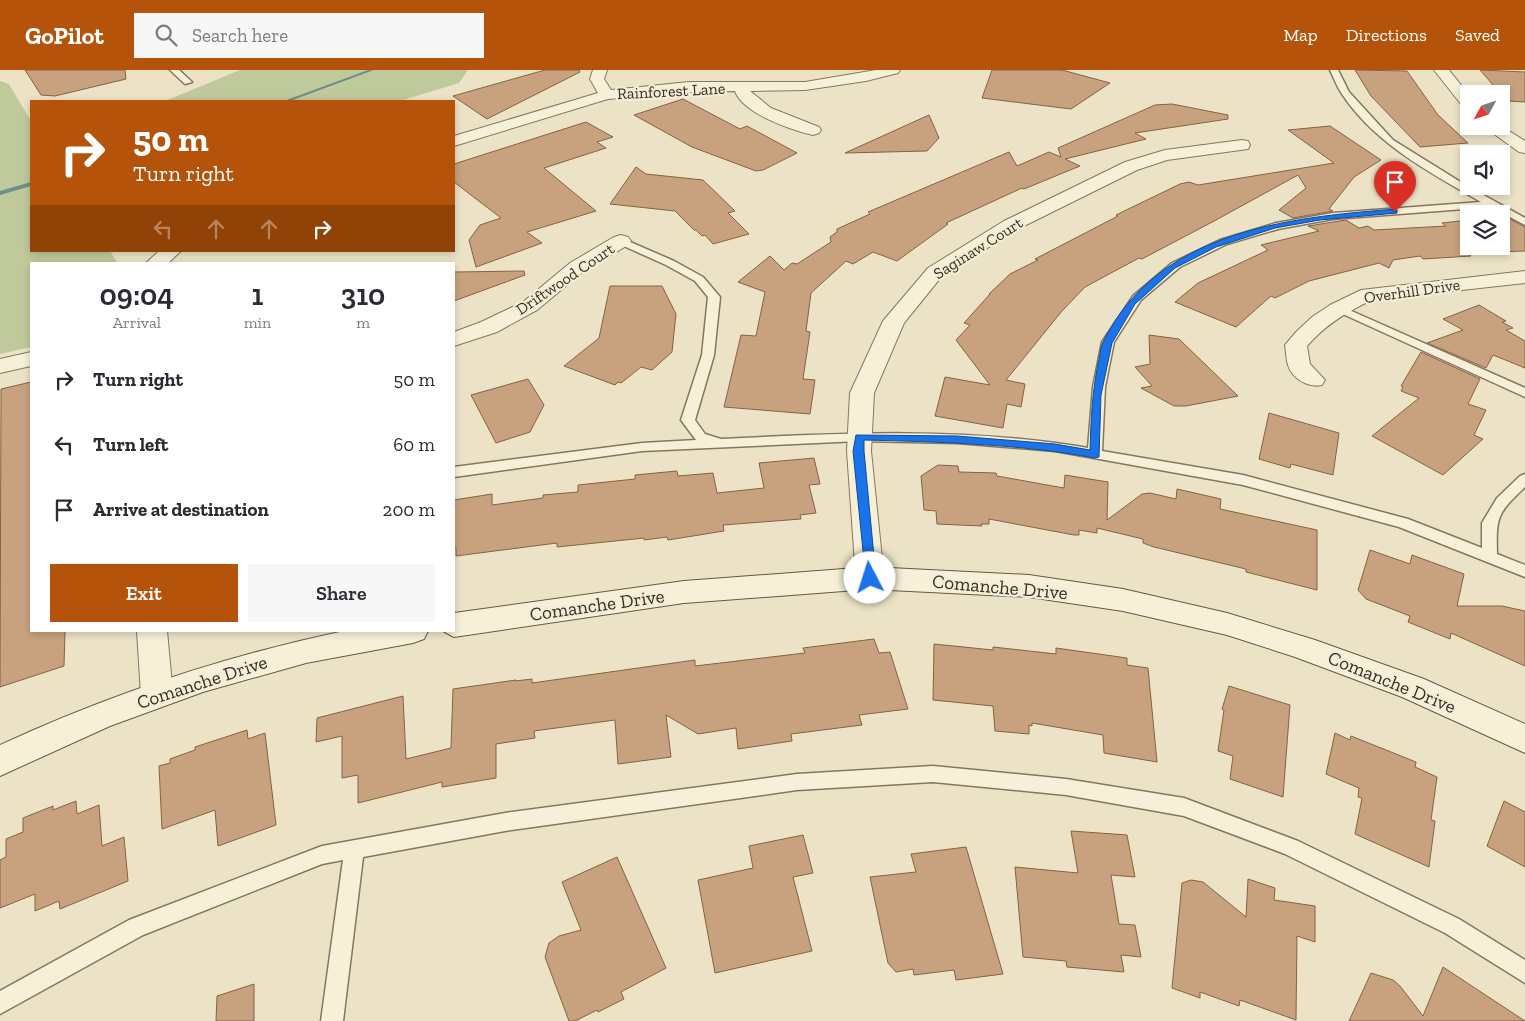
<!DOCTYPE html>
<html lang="en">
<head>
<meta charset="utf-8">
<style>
  :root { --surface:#fff; --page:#f7f7f7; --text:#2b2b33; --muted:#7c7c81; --accent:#b45309 }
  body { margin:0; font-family:"Zilla Slab",serif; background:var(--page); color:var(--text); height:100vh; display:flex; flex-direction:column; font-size:19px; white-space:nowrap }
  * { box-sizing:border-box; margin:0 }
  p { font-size:16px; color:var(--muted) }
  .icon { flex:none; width:28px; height:28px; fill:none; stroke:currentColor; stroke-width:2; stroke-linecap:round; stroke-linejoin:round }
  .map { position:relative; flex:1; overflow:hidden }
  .drawer { position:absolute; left:30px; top:192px; width:425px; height:370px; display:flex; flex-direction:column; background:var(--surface); border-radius:0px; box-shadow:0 2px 8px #0003 }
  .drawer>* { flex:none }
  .hud { position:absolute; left:30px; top:30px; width:425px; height:152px; border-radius:0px; box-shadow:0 2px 8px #0003; background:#b45309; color:#fff; overflow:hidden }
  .needle { width:32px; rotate:230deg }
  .tools { position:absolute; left:1460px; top:15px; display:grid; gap:10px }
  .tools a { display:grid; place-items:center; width:50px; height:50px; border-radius:0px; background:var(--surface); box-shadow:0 2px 8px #0003; font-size:25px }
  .pin { position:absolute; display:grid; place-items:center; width:42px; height:42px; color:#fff; margin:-51px -21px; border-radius:50% 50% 50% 0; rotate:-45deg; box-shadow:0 0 5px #0007 }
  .pin .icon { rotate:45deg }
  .me { position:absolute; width:55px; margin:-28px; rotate:355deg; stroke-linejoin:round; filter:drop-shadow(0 0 4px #0008) }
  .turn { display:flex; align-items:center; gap:18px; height:105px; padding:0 20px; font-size:22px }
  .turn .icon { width:65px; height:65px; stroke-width:2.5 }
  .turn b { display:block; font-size:35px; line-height:42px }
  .lanes { display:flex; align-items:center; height:48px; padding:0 20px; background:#0003; justify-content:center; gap:25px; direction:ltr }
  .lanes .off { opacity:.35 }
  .eta { display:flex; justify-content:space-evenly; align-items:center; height:85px; text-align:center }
  .eta b { font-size:30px; font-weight:600; line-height:35px }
  .action { display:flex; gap:10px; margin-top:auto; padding:10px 20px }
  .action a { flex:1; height:58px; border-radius:0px; background:var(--accent); color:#fff; font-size:20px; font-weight:600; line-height:58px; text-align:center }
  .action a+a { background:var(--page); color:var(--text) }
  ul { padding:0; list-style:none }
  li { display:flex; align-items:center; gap:15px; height:65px; padding:0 20px }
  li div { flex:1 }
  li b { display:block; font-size:19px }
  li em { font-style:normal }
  header { display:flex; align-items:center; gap:30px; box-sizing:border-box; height:70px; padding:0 25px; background:var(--accent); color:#fff }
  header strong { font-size:24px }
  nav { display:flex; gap:28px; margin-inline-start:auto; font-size:18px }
  .search { width:350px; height:45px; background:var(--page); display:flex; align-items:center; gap:12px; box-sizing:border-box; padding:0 18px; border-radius:0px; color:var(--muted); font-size:19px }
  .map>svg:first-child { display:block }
</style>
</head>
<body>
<header>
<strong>GoPilot</strong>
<div class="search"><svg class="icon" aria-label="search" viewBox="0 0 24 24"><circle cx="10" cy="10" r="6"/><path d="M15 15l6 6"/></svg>Search here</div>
<nav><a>Map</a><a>Directions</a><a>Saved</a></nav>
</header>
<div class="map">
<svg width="1525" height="951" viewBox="0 0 1525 951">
  <rect width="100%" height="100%" fill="#ece3c6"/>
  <!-- green -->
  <path fill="#c0c99b" d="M240 0H468L459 13 400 31H165Z
    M0 11 9 14 31 51V181H110L118 194H31V277L0 284Z"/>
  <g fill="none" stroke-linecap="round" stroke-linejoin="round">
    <!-- stream -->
    <path fill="#6e8e88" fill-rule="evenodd" d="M368 0H374L290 31H284Z
      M31 112V116L0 125V121Z"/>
  </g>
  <!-- building -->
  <path fill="#c8a27e" stroke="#846244" d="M25 0H125L126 9 55 26 41 25Z
    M545 0H579L580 2 487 49 453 26Z
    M992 0H1062L1110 13 1071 39 982 28Z
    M1355 0 1407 1 1438 45 1468 73 1420 77 1371 26Z
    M1480 0 1525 2V32L1507 31Z
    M683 29 740 59 747 56 797 83 763 100 756 101 692 77 634 45Z
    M1172 34 1228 45V49L1135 63 1146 69 1065 89 1080 96 1024 119 1022 118 946 153 948 154 897 191 873 182 853 194 846 191 811 223 806 261 810 262 803 309 815 310 810 344 724 337 741 265 756 266 765 222 738 212 770 186 784 200 792 193 797 194 831 172 830 167 837 162V159L870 144 868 142 1009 82 1017 96 1049 82 1061 87 1058 78 1155 35Z
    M929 45 939 68 927 81 845 83Z
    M586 52 613 67 597 72 606 78 544 98 596 141 527 162 542 173 476 197 469 170 480 155 501 148 454 112V94Z
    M1330 56 1381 90 1354 107 1329 139 1333 141 1293 148 1279 140 1306 118 1298 105 1216 150 1142 189 1139 188 1085 217 1062 241 1006 310 1025 314 1021 337 1007 334 1003 358 935 346 945 307 990 315 956 270 970 255 964 253 990 224H989L1010 204 1038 190 1035 189 1118 146 1116 145 1180 114 1189 112 1198 115 1334 93 1288 60Z
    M636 97 646 104 703 110 735 141 728 143 749 164 713 174 705 165 702 166 696 160H694L675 141 610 134Z
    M1506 147 1525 157V181L1468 183 1471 186 1423 189 1420 186 1393 190 1389 198 1379 193 1309 211 1275 228 1271 226 1236 257 1175 232 1198 213 1268 180 1261 175 1319 161 1308 156 1346 150 1359 158 1368 156 1374 160 1446 156 1442 153 1469 150V176H1501V148Z
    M524 201 525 205 454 231V202Z
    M610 216H662L676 244 672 282 652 300 641 297 621 313 618 312 615 315 564 296 599 268Z
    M1479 235 1506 251 1502 252 1513 258 1506 260 1525 271V298L1493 285 1486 298 1427 273 1463 260 1443 249Z
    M1149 265 1179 269 1238 326 1186 336H1174L1141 318 1152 316 1135 297 1150 294Z
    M1421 282 1480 309 1468 334 1486 340 1474 365 1483 369 1443 405 1372 366 1419 328 1401 321 1403 317 1401 316Z
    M528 309 544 335 530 362 496 373 471 325Z
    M31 312V561H65L64 596 0 617 1 319Z
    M1269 343 1339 363 1333 405 1291 394 1290 398 1259 389Z
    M814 388 820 414 809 415 816 443 800 445 801 449 723 455 724 461 668 470 667 467 644 470V468L557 477V473L456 486V478H454V430L492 424V435L543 428V425L578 422V415L635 409V405L677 401 678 406 713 403 717 423 764 418 759 393Z
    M938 395 958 396 959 402 996 403 997 406 1064 418 1065 405 1108 412 1107 450 1142 424 1150 423 1176 429 1177 419 1221 429 1220 439 1317 460V520L1246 502V499L1154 477 1143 473V469L1097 458V463L1079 460V465H1074L989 449V454H981L982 456 937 454 936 441 924 440 921 406Z
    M1370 480 1410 494 1412 485 1464 504 1457 536H1502L1525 541V596L1451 563 1450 569 1408 552 1410 546 1366 529 1358 520Z
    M874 569 879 583 890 582 908 639 859 645 862 655 791 664 792 671 738 679 736 658 698 664 666 645 671 687 618 694 615 650 534 661 535 668 496 674V708L442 717V712L358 733V705L342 708V666L316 672 317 648 403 626 406 689 451 678 453 619 516 610 515 611 532 609V613L695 590V596L805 583 803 578Z
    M934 574 993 580V577L1056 584V578L1127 588V595L1148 598 1157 692 1104 683 1103 665 1032 653V656L1029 655V664L995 661 993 636 933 630Z
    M1229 616 1290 635 1283 727 1230 709 1233 686 1218 681 1224 640 1222 639Z
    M247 660 248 669 265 663 276 755 218 776 215 740 162 759 159 696 170 693V689L195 680V677Z
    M1335 663 1350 670 1351 666 1416 692 1415 697 1437 707 1431 750 1435 751 1429 797 1355 764 1362 728 1358 727 1359 718 1326 704Z
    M76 731 77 744 99 735 102 776 124 767 128 811 60 839 59 831 35 841V824L0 838V790L6 787V769L23 762V748L53 736V740Z
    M1504 731 1525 742V797L1487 776Z
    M1071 761 1127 765 1135 807 1111 805 1119 854 1135 855 1141 887 1121 885 1124 902 1067 897 1066 891 1023 887 1015 797 1078 803Z
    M803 765 813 803 793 807 812 881 715 903 698 810 753 798 749 776Z
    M966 777 1003 904 956 910 954 900 914 905 913 899 896 902 888 893 870 807 916 802 911 784Z
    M617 787 666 898 621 922 624 929 598 942 597 940 575 951H569L545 887 549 873 559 866 581 860 562 812Z
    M1248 809 1275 818 1274 830 1315 836V872L1297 866 1296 950 1240 930 1239 936 1200 922V928L1172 918 1182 813 1191 810 1203 812 1246 847Z
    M1443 897 1525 951H1349L1371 903 1393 910 1400 916 1423 946Z
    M254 914V951H216L217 926Z"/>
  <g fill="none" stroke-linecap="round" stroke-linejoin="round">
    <!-- lane casing -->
    <g stroke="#86765d" stroke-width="3">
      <path id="lane" d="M170 0H179L192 12 185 14Z
        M1330 0H1338L1349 22 1393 70 1467 116 1525 148V155L1491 137 1333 149 1278 159 1227 174 1180 197 1141 230 1114 272 1105 317 1102 381 1243 405 1408 449 1482 478V453L1497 428 1520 406 1525 404V417C1497 444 1496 446 1497 484L1525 495V507L1399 457 1243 415 1055 381 957 373 859 371 642 381 454 407V397L642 373 696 370 681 350 702 285 708 227 695 211 666 195 617 173 616 171 617 169 621 168 674 191 703 207 720 227 714 285 695 350 705 364 721 369C844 363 967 357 1088 378L1093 317 1102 272 1133 226 1172 193 1220 170 1276 153 1333 143 1481 132C1431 103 1375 74 1342 24 1337 17 1334 8 1330 0Z
        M1338 235 1525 318V327L1334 240 1332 238 1334 236Z
        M933 696 1066 709 1184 728 1298 771 1459 849 1525 890V913L1445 863 1285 784 1184 746 1066 725 933 712 797 720 505 761 363 787 343 951H321L343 790 322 794 143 865 0 944V921L129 850 322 776 505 743 797 704Z"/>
    </g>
    <!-- street casing -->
    <g stroke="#86765d" stroke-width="2">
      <path id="street" d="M593 0H607L604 9 611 20 689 12H805L876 0H900L898 3 866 11 805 20 750 21 771 38 819 57 821 60 819 63 813 65C791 60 742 43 735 21L689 22 608 29 454 76V66L598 23 590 9Z
        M1434 0H1449L1469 25V40L1464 38Z
        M1483 56H1501L1525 71V83L1519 82Z
        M1242 70 1248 71 1250 75 1248 79 1167 90 1137 100 1018 159 942 206 904 253 874 323 871 381 884 508 880 515 870 519 860 515 856 508 847 381 850 323 883 251 928 198 1004 151 1125 92 1165 80Z
        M621 165 628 167 631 171 628 175 584 201 537 240 497 262 454 276V262L481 252 523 232 570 193 614 167Z
        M159 181H181L167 194H145Z
        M1525 201V213L1372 230C1348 241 1325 255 1307 276L1310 294 1325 310 1322 315C1309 318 1292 309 1288 295 1286 289 1286 281 1285 275L1296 262 1312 247 1330 235 1361 220Z
        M31 282V296L0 303V289Z
        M137 561H167L173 625 168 634 157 638 146 634 141 625Z"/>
    </g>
    <!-- secondary casing -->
    <g stroke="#685740" stroke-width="2">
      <path id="secondary" d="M870 497 1029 505 1123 519 1227 543 1315 570 1424 609 1525 654V683L1402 627 1295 587 1227 565 1123 541 1029 527 870 519 684 533 454 567 443 561H454V543L684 511Z
        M344 561H428L424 569 413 573 306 593 203 622 110 656 0 706V675C111 624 225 586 344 561Z"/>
    </g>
    <!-- lane -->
    <use href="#lane" fill="#f7f0d9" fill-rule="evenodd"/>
    <!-- street -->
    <use href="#street" fill="#f7f0d9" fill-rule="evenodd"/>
    <!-- secondary -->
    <use href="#secondary" fill="#f7f0d9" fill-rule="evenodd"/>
  </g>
  <!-- route -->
  <path fill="#1a73e8" stroke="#114b97" d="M1395 139 1397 140V143L1320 150 1275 158 1216 177 1175 198 1135 234 1112 273 1101 325 1099 387 1095 388C1019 374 942 372 864 370V381L876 508 875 511H866L853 381 856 365 957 366 1055 374 1090 380C1091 349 1092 324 1098 294 1100 287 1100 278 1103 272 1158 161 1285 148 1395 139Z"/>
  <g text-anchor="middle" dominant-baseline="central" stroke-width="4.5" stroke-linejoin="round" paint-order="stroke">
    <!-- far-street labels -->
    <g font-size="16" fill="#372d20" stroke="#f4edd5">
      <text transform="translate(671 21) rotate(-3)">Rainforest Lane</text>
      <text transform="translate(978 178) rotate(-32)">Saginaw Court</text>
      <text transform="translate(565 209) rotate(-34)">Driftwood Court</text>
      <text transform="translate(1412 221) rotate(-8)">Overhill Drive</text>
    </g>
    <!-- street labels -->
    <g font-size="19" fill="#372d20" stroke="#f4edd5">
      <text transform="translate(1000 517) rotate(5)">Comanche Drive</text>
      <text transform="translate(597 535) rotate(-8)">Comanche Drive</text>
      <text transform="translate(202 612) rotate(-18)">Comanche Drive</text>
      <text transform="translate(1392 612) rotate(22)">Comanche Drive</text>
    </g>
  </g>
</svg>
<div class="tools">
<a><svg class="needle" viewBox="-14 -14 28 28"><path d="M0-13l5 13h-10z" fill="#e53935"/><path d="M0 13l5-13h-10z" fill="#7c7c81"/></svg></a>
<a><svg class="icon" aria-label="sound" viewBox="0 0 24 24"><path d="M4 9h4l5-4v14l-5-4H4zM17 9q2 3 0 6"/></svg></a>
<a><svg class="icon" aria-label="layers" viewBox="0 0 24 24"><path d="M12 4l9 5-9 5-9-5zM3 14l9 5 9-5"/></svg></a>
</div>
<div class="pin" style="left:1395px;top:142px;background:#d93025"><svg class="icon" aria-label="arrive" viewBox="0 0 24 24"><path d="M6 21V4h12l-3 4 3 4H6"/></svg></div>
<svg class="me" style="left:870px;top:508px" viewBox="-20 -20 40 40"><circle r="19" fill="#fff"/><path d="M0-13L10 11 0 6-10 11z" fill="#1a73e8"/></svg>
<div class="hud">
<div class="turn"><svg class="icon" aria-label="right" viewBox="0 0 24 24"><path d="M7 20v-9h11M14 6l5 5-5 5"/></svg><div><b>50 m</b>Turn right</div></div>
<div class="lanes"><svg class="icon off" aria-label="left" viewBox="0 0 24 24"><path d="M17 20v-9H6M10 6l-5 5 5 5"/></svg><svg class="icon off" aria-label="ahead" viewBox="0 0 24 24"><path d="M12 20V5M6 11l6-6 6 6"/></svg><svg class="icon off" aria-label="ahead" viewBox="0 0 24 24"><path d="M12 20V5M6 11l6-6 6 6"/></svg><svg class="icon" aria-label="right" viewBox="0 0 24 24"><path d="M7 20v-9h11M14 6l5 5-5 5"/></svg></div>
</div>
<section class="drawer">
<div class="eta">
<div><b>09:04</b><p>Arrival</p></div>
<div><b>1</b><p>min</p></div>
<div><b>310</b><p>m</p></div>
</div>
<ul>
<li><svg class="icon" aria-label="right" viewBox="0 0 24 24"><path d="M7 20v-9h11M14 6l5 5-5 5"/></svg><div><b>Turn right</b></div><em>50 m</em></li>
<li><svg class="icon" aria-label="left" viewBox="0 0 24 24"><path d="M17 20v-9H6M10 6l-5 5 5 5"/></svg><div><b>Turn left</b></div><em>60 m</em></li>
<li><svg class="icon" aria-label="arrive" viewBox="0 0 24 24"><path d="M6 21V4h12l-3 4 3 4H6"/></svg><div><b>Arrive at destination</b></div><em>200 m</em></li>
</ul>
<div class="action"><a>Exit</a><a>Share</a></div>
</section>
</div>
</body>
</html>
